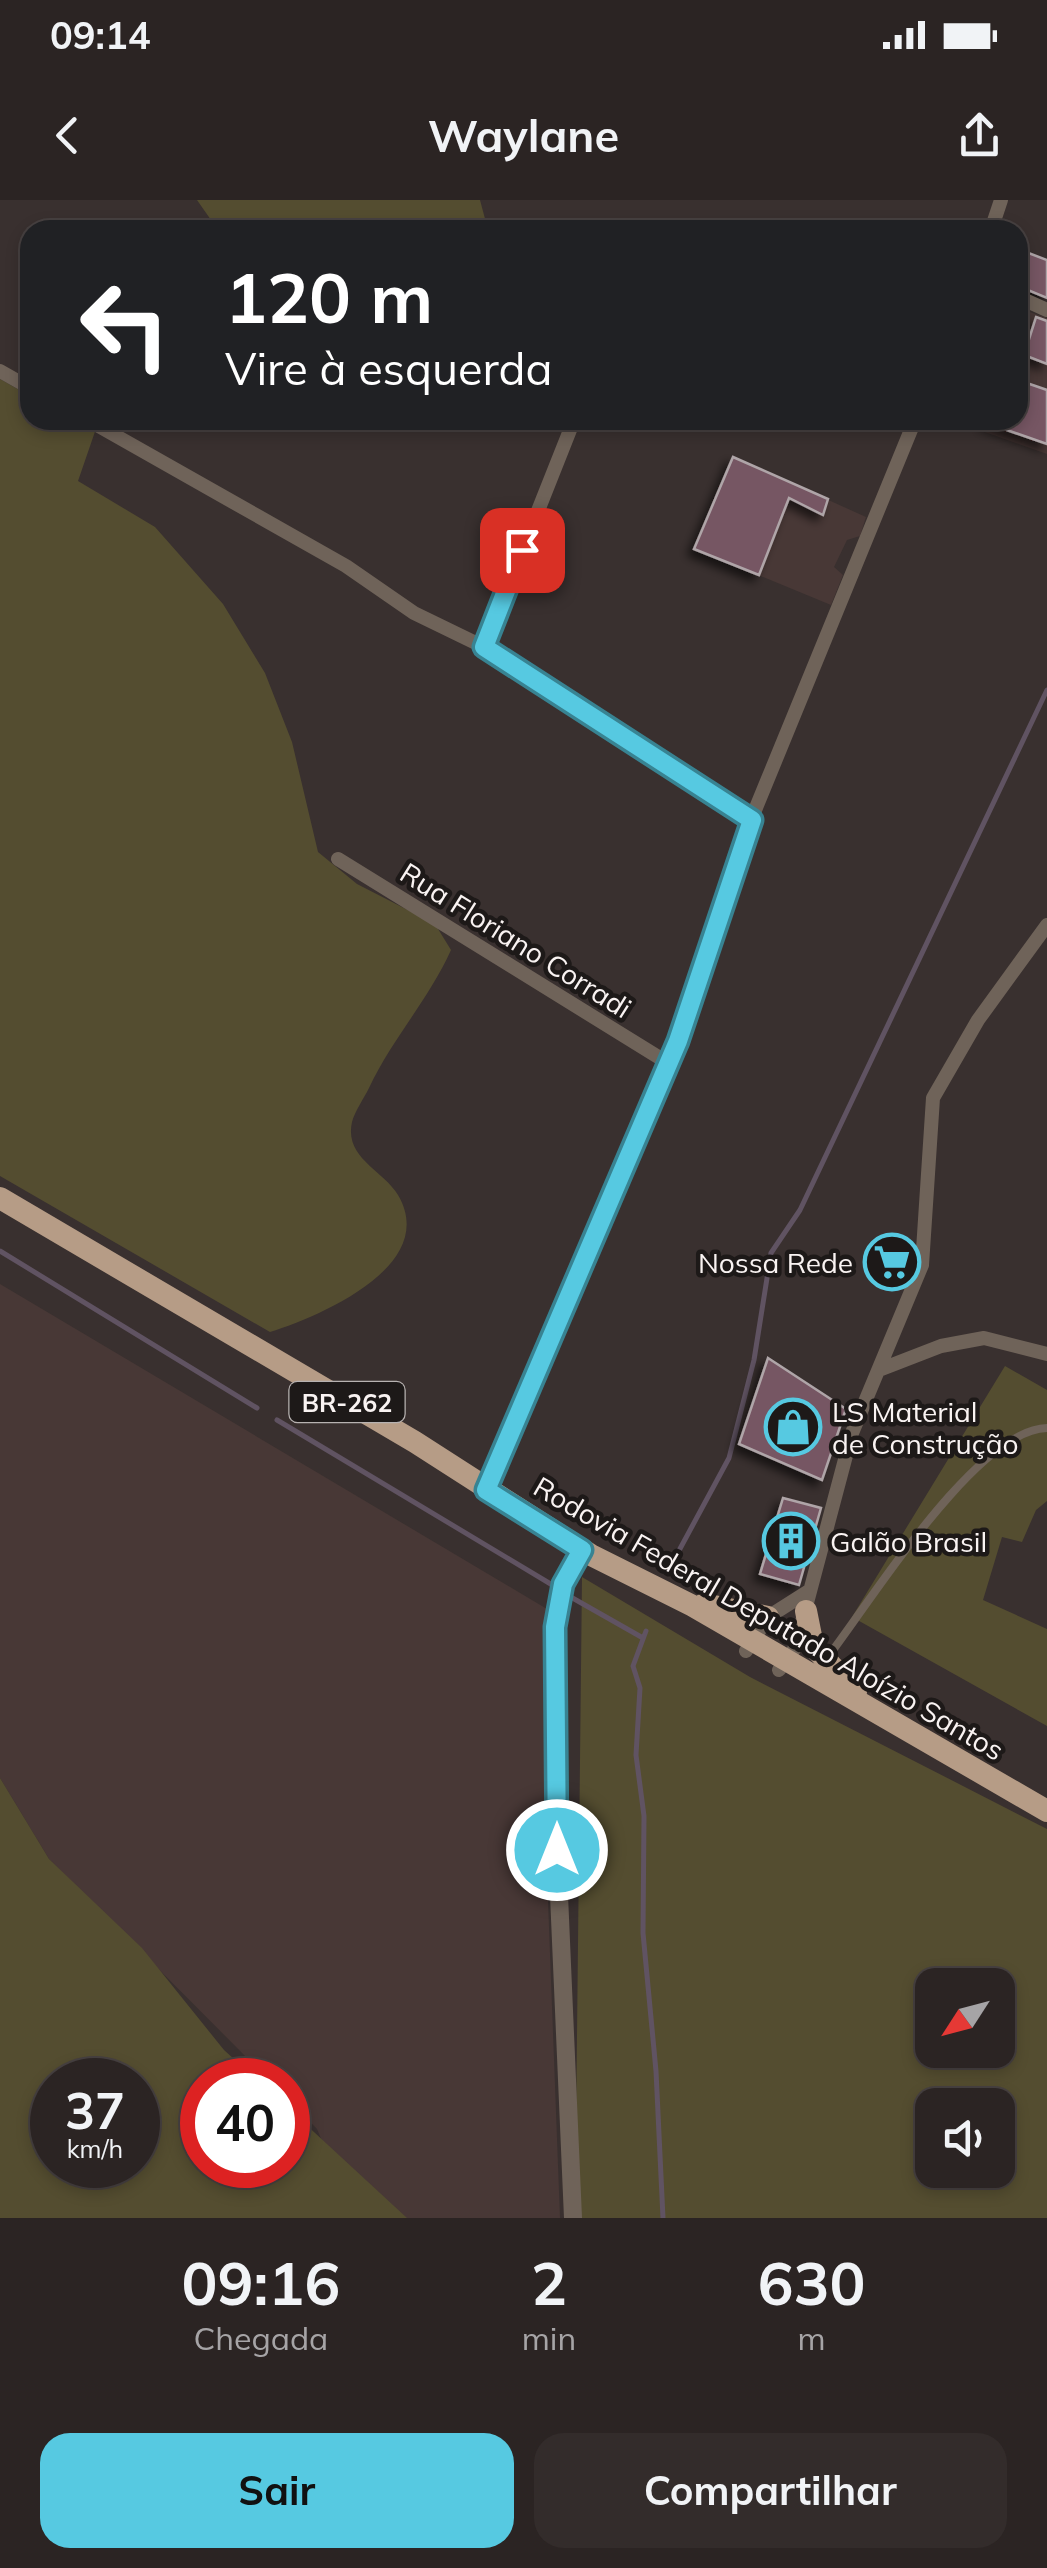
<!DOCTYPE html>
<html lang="pt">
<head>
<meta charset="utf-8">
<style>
  :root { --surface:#2b2423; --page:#332c2b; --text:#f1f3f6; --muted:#a6a4a6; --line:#474141; --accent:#56c9e1 }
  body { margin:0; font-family:Mulish,sans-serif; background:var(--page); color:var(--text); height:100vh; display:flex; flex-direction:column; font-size:38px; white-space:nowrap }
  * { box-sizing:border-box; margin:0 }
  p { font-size:32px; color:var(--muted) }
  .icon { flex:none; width:55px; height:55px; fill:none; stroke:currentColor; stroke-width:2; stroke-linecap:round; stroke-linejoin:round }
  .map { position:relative; height:2018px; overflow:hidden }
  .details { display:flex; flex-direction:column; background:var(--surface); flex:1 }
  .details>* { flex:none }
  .top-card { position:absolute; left:20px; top:20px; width:1008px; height:210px; border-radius:30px; box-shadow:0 5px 15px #0003,0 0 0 2px var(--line); background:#202124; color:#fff; overflow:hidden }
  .needle { width:65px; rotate:234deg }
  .tools { position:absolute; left:915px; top:1768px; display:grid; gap:20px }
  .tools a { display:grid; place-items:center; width:100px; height:100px; border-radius:20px; background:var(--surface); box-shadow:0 5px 15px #0003,0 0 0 2px var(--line); font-size:50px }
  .speed { position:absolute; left:30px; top:1858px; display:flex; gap:20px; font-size:50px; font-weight:700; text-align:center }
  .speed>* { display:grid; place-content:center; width:130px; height:130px; border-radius:50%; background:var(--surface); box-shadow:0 5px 15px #0003,0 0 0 2px var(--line); line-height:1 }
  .speed small { font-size:25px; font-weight:400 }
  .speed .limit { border:15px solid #d22; background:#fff; color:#111 }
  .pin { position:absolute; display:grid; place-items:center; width:85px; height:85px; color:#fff; margin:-42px; border-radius:20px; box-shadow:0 5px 15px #0006 }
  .me { position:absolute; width:110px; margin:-55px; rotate:0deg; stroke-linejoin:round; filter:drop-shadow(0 0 8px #0008) }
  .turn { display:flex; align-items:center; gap:35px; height:210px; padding:0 40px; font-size:45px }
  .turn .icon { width:130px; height:130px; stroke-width:2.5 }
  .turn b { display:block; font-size:70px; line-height:85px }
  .eta { display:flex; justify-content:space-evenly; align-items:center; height:170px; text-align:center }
  .eta b { font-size:60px; font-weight:700; line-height:70px }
  .action { display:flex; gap:20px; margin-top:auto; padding:20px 40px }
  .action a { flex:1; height:115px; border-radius:30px; background:var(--accent); color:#111; font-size:40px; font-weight:700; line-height:115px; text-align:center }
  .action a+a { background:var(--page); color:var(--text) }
  .status { display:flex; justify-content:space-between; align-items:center; height:70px; padding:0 50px; background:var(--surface); direction:ltr }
  .status svg { height:28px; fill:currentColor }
  header { display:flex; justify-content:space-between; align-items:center; height:130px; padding:0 40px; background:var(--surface); font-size:45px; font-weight:700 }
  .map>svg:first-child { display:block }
</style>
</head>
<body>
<div class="status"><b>09:14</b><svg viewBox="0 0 49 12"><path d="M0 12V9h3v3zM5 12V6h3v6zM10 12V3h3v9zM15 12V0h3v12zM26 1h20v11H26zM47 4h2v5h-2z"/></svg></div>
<header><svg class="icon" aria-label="back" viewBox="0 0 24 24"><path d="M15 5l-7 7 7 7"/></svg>Waylane<svg class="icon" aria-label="share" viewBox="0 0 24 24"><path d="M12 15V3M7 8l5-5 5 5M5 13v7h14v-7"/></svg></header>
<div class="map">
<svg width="1047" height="2018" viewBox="0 0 1047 2018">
  <defs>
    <filter id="shadow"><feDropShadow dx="-6" dy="6" stdDeviation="5" flood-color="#0009"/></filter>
  </defs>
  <rect width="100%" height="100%" fill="#39302f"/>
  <!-- built -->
  <path fill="#483836" d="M1018 108 1047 118V254L951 220H1018Z
    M733 257 866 317 860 336 847 340 834 367 843 375 831 405 695 349Z
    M0 1084 552 1412 547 1674 560 2018H354L317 1929 288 1899V1880H269L49 1659 0 1578Z"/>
  <!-- green -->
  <path fill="#544d30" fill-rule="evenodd" d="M197 0H480L488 30H218Z
    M0 179 30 196V220H99L78 281 155 327 223 404 265 473 292 542 318 652 357 684 435 724 451 750C429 799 392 839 369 888 364 898 355 911 352 922 344 958 383 970 398 995 440 1066 318 1117 270 1132L0 976Z
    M1005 1166 1047 1190V1301L1036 1310 1022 1342 1002 1337 983 1400 1047 1429V1526L852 1417Z
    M582 1377 750 1477 1047 1629V2018H575ZM932 1785H998V1850H932ZM932 1905H998V1970H932Z
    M0 1578 49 1659 142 1748 224 1850 257 1880H202V1965H288V1908L407 2018H0ZM52 1880H138V1965H52Z"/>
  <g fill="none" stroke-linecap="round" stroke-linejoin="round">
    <!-- stream -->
    <path stroke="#605362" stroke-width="5" d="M0 1051 257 1208
      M277 1220 554 1386
      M675 1358 729 1258 754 1160 771 1053 800 1010 1047 490
      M569 1396 643 1438
      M646 1431 633 1466 640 1488 636 1555 644 1616 643 1733 656 1871 663 2018"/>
  </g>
  <!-- building -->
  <path fill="#765663" stroke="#afa5a8" stroke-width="2.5" filter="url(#shadow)" d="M1018 49 1047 60V98L1018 86Z
    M1036 117 1047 121V164L1024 155Z
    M1018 180 1047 190V244L984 222 1018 220Z
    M733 257 828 299 823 315 789 298 759 375 694 349Z
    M768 1158 846 1209 822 1280 739 1244Z
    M783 1298 821 1308 799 1385 760 1374Z"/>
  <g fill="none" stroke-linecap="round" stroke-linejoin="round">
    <!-- service -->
    <path stroke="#6f6359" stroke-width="8" d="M827 1458C869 1404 977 1229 1047 1228"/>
    <!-- minor -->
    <path stroke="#6f6359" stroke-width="14" d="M991 30 1001 0
      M1018 97 1047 110
      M0 171 30 188
      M88 220 346 366 414 413 484 447 751 620
      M484 447 574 220
      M338 659 668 863
      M879 1170 941 1146 984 1138 1047 1154
      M486 1290 678 841 751 620 915 220
      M746 1451 768 1417 809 1391
      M779 1470 795 1448 852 1233 922 1065 933 898 978 820 1047 725"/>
    <!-- tertiary -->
    <path stroke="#6f6359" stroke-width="18" d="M573 2018 557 1649 555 1427 563 1384 582 1350"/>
    <!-- trunk -->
    <path stroke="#b69c86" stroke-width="22" d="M0 998 415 1242 591 1355 693 1406 1047 1611
      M704 1404 768 1417
      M806 1411 813 1446 856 1492"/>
  </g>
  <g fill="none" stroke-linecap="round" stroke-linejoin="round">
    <!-- route casing -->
    <g stroke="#388392" stroke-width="25">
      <path id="route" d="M522 350 484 447 752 620 678 841 486 1290 582 1350 563 1384 555 1427 557 1650"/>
    </g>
    <!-- route -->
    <use href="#route" stroke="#56c9e1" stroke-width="18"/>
  </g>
  <!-- icons -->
  <defs>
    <g id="supermarket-ring" transform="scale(2.875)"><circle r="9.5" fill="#1d1918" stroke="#56c9e1" stroke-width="1.5"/><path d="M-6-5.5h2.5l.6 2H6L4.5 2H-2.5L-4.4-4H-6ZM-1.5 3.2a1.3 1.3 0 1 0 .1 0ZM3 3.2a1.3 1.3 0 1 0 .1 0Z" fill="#56c9e1"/></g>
    <g id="shop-ring" transform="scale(2.875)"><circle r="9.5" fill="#1d1918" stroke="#56c9e1" stroke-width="1.5"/><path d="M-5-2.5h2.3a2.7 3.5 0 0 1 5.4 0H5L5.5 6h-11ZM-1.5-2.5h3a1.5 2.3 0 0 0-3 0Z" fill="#56c9e1"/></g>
    <g id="building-ring" transform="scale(2.875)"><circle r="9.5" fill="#1d1918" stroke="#56c9e1" stroke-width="1.5"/><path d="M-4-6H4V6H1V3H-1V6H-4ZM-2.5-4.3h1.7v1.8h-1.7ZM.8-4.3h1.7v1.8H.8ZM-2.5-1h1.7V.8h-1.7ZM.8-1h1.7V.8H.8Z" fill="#56c9e1"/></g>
  </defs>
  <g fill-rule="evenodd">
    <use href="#supermarket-ring" x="892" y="1062"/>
    <use href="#shop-ring" x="793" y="1227"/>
    <use href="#building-ring" x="791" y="1341"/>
  </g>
  <g text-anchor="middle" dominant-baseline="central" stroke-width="9" stroke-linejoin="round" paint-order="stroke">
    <!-- shield labels -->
    <rect fill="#1d1918" stroke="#b7b2b1" stroke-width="2.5" x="289.5" y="1182" width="115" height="40" rx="8"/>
    <g font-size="25" font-weight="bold" fill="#f9f3f2">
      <text x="347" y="1202">BR-262</text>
    </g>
    <!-- street labels -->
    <g font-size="28" fill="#f9f3f2" stroke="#1d1918">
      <text transform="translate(516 740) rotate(32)">Rua Floriano Corradi</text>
      <text transform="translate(769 1418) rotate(30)">Rodovia Federal Deputado Aloízio Santos</text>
    </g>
    <!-- poi labels -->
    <g font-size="28" fill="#f9f3f2" stroke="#1d1918" text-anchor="start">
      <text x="853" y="1062" text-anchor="end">Nossa Rede</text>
      <text x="832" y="1211">LS Material<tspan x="832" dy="32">de Construção</tspan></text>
      <text x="830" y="1341">Galão Brasil</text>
    </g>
  </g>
</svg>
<div class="tools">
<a><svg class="needle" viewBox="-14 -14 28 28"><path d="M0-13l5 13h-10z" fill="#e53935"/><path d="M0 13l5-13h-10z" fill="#a6a4a6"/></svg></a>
<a><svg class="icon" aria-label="sound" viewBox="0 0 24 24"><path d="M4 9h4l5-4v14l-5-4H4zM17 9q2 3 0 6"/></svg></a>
</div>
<div class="speed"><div>37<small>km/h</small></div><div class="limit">40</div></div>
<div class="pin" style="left:522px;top:350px;background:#d93025"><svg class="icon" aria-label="arrive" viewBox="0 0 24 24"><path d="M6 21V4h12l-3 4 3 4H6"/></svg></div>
<svg class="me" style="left:557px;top:1650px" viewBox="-20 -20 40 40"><circle r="17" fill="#56c9e1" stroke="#fff" stroke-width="3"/><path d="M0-11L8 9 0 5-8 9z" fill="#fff"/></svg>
<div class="top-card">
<div class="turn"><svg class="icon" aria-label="left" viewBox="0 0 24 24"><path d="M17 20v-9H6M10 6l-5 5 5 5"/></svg><div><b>120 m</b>Vire à esquerda</div></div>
</div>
</div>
<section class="details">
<div class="eta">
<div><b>09:16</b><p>Chegada</p></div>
<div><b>2</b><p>min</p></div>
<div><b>630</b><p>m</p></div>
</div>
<div class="action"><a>Sair</a><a>Compartilhar</a></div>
</section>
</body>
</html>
